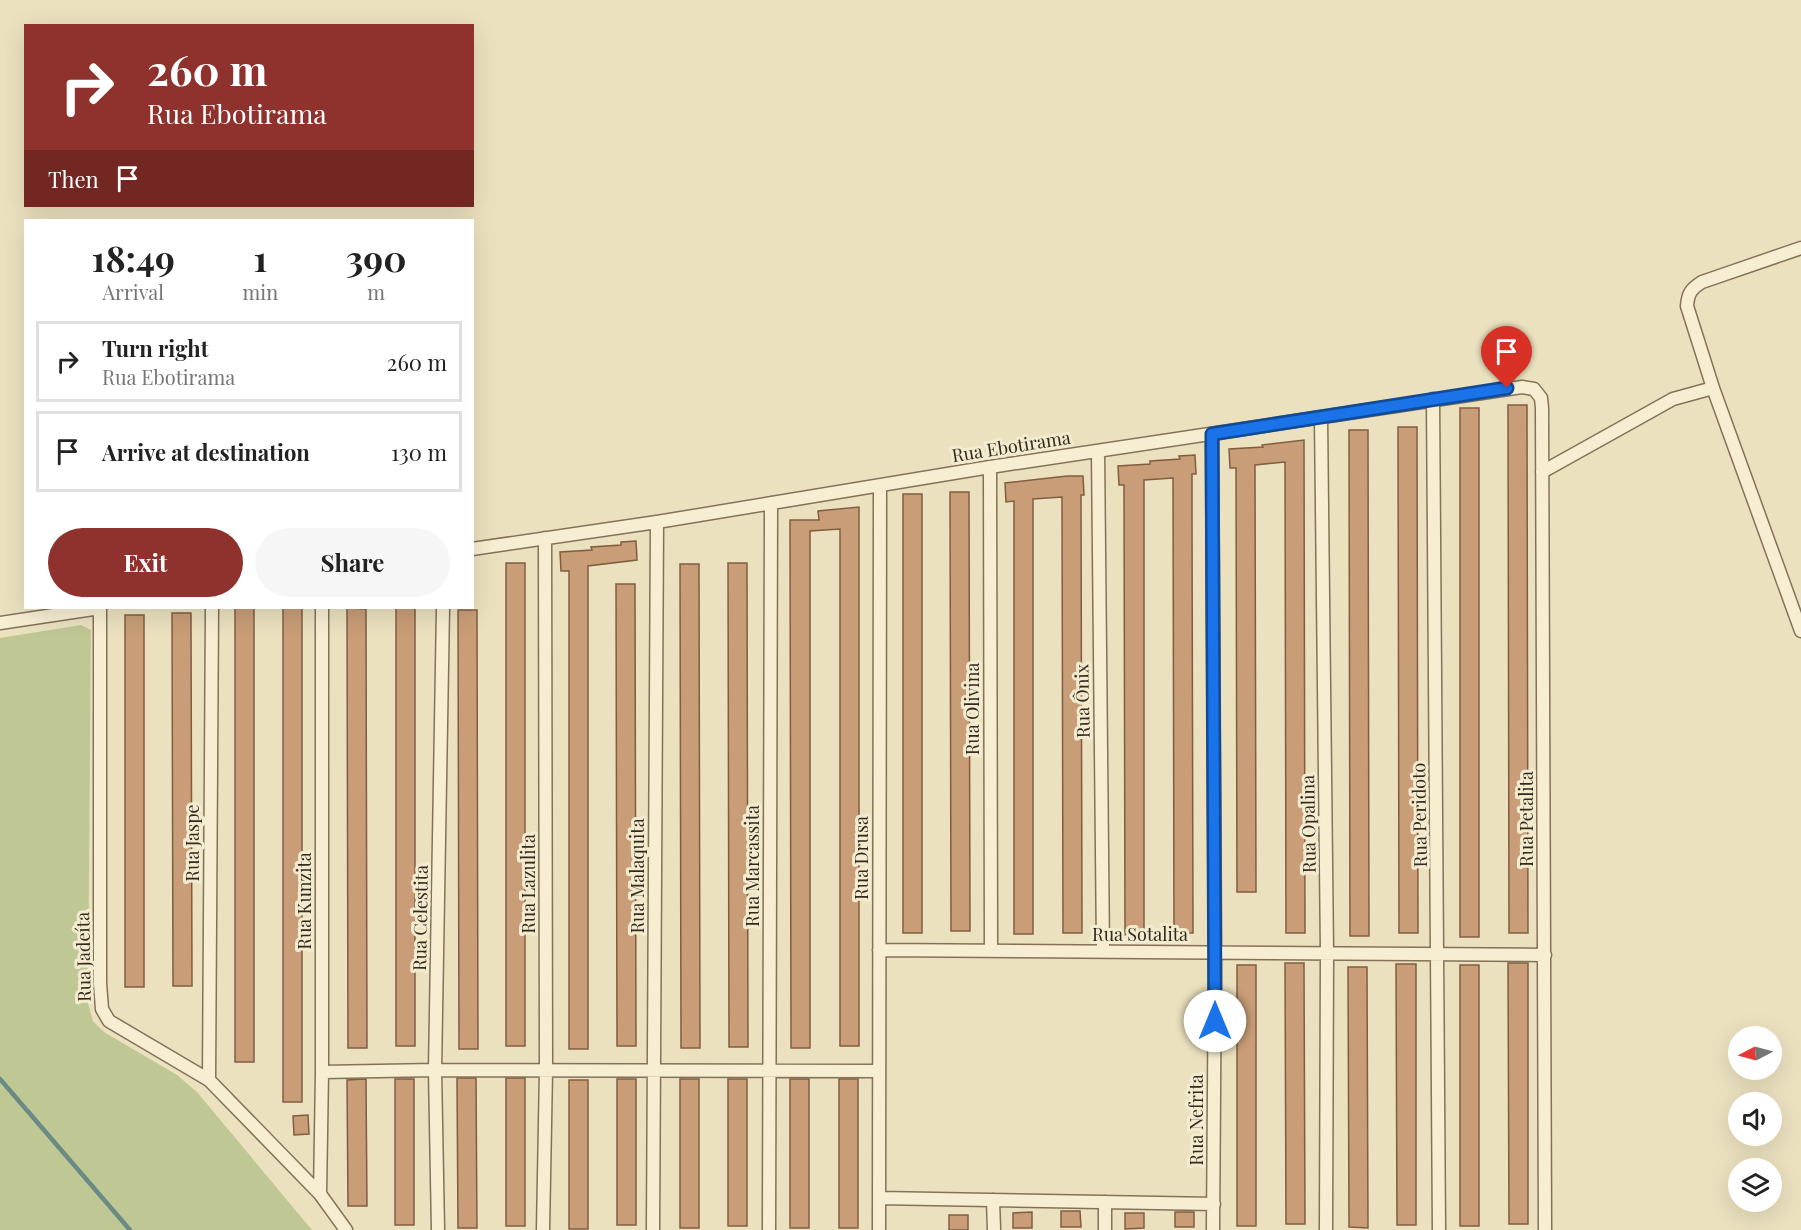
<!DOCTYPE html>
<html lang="en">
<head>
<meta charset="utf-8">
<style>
  :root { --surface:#fff; --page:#f6f6f6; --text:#222; --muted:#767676; --line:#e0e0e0; --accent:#8f312c }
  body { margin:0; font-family:"Playfair Display",serif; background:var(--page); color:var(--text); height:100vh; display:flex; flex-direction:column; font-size:22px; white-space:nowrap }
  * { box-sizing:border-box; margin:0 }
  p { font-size:20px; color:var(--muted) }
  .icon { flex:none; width:33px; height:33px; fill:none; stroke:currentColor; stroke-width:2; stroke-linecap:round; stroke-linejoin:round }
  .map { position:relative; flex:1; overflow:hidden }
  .panel { position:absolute; left:24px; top:219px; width:450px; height:390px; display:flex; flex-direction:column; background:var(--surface); border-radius:0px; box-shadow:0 6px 24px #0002 }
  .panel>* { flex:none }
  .banner { position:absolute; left:24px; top:24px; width:450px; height:183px; border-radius:0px; box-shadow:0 6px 24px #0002; background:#8f312c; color:#fff; overflow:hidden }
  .needle { width:39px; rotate:264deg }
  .buttons { position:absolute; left:1728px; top:1026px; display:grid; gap:12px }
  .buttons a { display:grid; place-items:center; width:54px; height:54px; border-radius:50%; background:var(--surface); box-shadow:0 6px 24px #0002; font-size:30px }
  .pin { position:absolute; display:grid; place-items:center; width:51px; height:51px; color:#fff; margin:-62px -26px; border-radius:50% 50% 50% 0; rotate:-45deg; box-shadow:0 0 6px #0007 }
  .pin .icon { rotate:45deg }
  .me { position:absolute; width:66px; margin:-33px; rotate:0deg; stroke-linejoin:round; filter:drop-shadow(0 0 4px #0008) }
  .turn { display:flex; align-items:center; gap:21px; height:126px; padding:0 24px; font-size:27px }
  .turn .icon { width:78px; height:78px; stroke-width:2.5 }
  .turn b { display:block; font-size:42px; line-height:51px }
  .then { display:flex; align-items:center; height:57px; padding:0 24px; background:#0003; gap:12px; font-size:22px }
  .eta { display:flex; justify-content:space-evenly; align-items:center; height:102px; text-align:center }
  .eta b { font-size:36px; font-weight:700; line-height:42px }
  .cta { display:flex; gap:12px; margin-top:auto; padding:12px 24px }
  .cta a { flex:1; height:69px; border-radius:36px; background:var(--accent); color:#fff; font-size:24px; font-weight:700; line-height:69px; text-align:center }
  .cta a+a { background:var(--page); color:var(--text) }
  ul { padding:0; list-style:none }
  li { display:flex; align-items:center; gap:18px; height:81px; margin:0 12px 9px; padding:0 12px; border:3px solid var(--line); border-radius:0px }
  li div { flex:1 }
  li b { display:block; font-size:22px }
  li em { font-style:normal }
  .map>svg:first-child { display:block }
</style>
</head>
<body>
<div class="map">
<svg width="1801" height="1230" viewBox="0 0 1801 1230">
  <rect width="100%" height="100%" fill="#ebe1bf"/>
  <!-- green -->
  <path fill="#bfc894" d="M81 625 91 630 88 1003 93 1021 104 1032 177 1075 197 1092 312 1230H0V638Z"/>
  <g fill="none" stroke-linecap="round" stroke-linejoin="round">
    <!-- stream -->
    <path stroke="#6a8a84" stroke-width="4.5" d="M0 1079 130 1230"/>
  </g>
  <!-- building -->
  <path fill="#c89d77" stroke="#815d40" stroke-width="1.5" d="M1508 405H1527L1528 933H1509Z
    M1460 408H1479V937H1460Z
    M1398 427H1417L1418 933H1399Z
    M1349 430H1368L1369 936H1350Z
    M1304 440 1305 933H1286L1285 462 1255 465 1256 892H1237L1236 468H1230L1229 449 1263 447 1262 445Z
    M1195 455 1196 474H1192V514L1193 933H1174L1173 478 1144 480V935H1125L1124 485H1119L1118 466 1150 464V461L1180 459 1179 456Z
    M1067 476H1083L1084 495H1081L1082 933H1063L1062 497 1033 499V934H1014V501L1006 502 1005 483Z
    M950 492H969L970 931H951Z
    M903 494H922V933H903Z
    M859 507V1046H840V529L810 531V1048H791L790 520H819L818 511Z
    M636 541 637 560 588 566V1049H569V571H561L560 552 592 550 591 547 621 545V542Z
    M506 563H525V1046H506Z
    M728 563H747L748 1047H729Z
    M680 564H699L700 1048H681Z
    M616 584H635L636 1046H617Z
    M235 608H254V1062H235Z
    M283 608H302V1102H283Z
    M347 608 366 609 367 1048H348Z
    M396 608H415V1046H396Z
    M458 610H477L478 1049H459Z
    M172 613H191L192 986H173Z
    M125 615H144V987H125Z
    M1285 963H1304L1305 1224H1286Z
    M1508 963H1528V1224H1509Z
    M1396 964H1416V1225H1397Z
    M1237 965H1256V1226H1237Z
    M1460 965H1479V1226H1460Z
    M1348 967H1367L1368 1228 1349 1227Z
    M457 1078H476L477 1228H458Z
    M506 1078H525V1226H506Z
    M366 1079 367 1206H348L347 1080Z
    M395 1079H414V1225H395Z
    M617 1079H636V1225H617Z
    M680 1079H699V1228H680Z
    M728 1079H747V1226H728Z
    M790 1079H809V1228H790Z
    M839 1079H858V1228H839Z
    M569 1080H588V1229H569Z
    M308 1115 309 1134 294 1135 293 1116Z
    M1061 1211H1080L1081 1227H1061Z
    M1032 1212V1228H1013V1213Z
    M1175 1212H1194V1227H1175Z
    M1125 1213H1144V1228L1125 1229Z
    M949 1215H968V1230H949Z"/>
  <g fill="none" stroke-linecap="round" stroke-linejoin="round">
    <!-- minor casing -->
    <g stroke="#837259" stroke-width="15">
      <path id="minor" d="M1801 248 1702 282C1691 289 1688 293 1687 306L1713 388 1801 631
        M1433 399 1439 1230
        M1321 418 1327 953 1326 1230
        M1212 434 1215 952 1213 1230
        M1098 451 1103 951
        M990 467 991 951
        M1542 472 1673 399 1713 388
        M472 549 657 522 990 467 1522 387 1534 389 1541 398 1542 408 1545 1230
        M0 623 100 608V983L102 1009 109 1021 209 1080 320 1194 346 1230
        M879 950 1545 955
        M322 1072 435 1070 879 1071
        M209 1080 212 608
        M320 1194 322 1072V608
        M879 1198 1214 1204
        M993 1200 994 1230
        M1105 1202V1230
        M438 1230 435 1070 443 608
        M543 1230 546 1070 545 538
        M653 1230 657 522
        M769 1230 771 503
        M879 1230 880 486"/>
    </g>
    <!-- minor -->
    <use href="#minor" stroke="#f7eed2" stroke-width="12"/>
  </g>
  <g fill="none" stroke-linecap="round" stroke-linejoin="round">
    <!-- route casing -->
    <g stroke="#114b97" stroke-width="15">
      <path id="route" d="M1215 1021 1212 434 1507 388"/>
    </g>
    <!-- route -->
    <use href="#route" stroke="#1a73e8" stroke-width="10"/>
  </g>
  <g text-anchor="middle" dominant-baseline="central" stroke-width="6" stroke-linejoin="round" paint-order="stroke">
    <!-- street labels -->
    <g font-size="18" fill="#33291c" stroke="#f3ebcf">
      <text transform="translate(1011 446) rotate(-9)">Rua Ebotirama</text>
      <text transform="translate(1082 701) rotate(-91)">Rua Ônix</text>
      <text transform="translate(972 709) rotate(-90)">Rua Olivina</text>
      <text transform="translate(1419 815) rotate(-91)">Rua Peridoto</text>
      <text transform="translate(1526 819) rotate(-90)">Rua Petalita</text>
      <text transform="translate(1308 824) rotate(-91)">Rua Opalina</text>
      <text transform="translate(192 843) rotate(-90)">Rua Jaspe</text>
      <text transform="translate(861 858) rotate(-90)">Rua Drusa</text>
      <text transform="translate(752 866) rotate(-90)">Rua Marcassita</text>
      <text transform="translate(637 876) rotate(-90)">Rua Malaquita</text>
      <text transform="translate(528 884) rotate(-90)">Rua Lazulita</text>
      <text transform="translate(304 901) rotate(-90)">Rua Kunzita</text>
      <text transform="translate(420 918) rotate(-89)">Rua Celestita</text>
      <text x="1140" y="934">Rua Sotalita</text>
      <text transform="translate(83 957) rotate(-91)">Rua Jadeíta</text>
      <text transform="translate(1196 1120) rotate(-90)">Rua Nefrita</text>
    </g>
  </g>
</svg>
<div class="buttons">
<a><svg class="needle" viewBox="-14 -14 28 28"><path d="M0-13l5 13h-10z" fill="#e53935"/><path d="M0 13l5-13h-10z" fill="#767676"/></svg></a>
<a><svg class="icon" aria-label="sound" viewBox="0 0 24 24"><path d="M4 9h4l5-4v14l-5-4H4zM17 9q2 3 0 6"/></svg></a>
<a><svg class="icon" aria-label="layers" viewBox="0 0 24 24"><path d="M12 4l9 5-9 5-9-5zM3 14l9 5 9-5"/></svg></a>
</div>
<div class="pin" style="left:1507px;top:388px;background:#d93025"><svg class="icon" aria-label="arrive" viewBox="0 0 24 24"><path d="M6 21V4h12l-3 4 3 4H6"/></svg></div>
<svg class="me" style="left:1215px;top:1021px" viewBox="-20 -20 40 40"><circle r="19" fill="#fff"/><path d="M0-13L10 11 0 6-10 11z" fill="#1a73e8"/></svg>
<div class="banner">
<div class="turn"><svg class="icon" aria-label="right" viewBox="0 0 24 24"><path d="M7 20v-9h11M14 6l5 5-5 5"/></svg><div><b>260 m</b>Rua Ebotirama</div></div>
<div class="then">Then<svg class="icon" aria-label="arrive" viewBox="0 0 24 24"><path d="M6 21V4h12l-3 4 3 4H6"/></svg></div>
</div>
<section class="panel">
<div class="eta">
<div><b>18:49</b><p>Arrival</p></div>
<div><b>1</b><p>min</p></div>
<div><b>390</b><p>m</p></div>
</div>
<ul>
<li><svg class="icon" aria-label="right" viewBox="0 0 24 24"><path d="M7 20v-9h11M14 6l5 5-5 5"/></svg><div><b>Turn right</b><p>Rua Ebotirama</p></div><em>260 m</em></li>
<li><svg class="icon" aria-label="arrive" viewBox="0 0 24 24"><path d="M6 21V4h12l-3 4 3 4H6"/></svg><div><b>Arrive at destination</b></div><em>130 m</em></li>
</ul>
<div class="cta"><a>Exit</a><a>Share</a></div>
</section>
</div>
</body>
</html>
